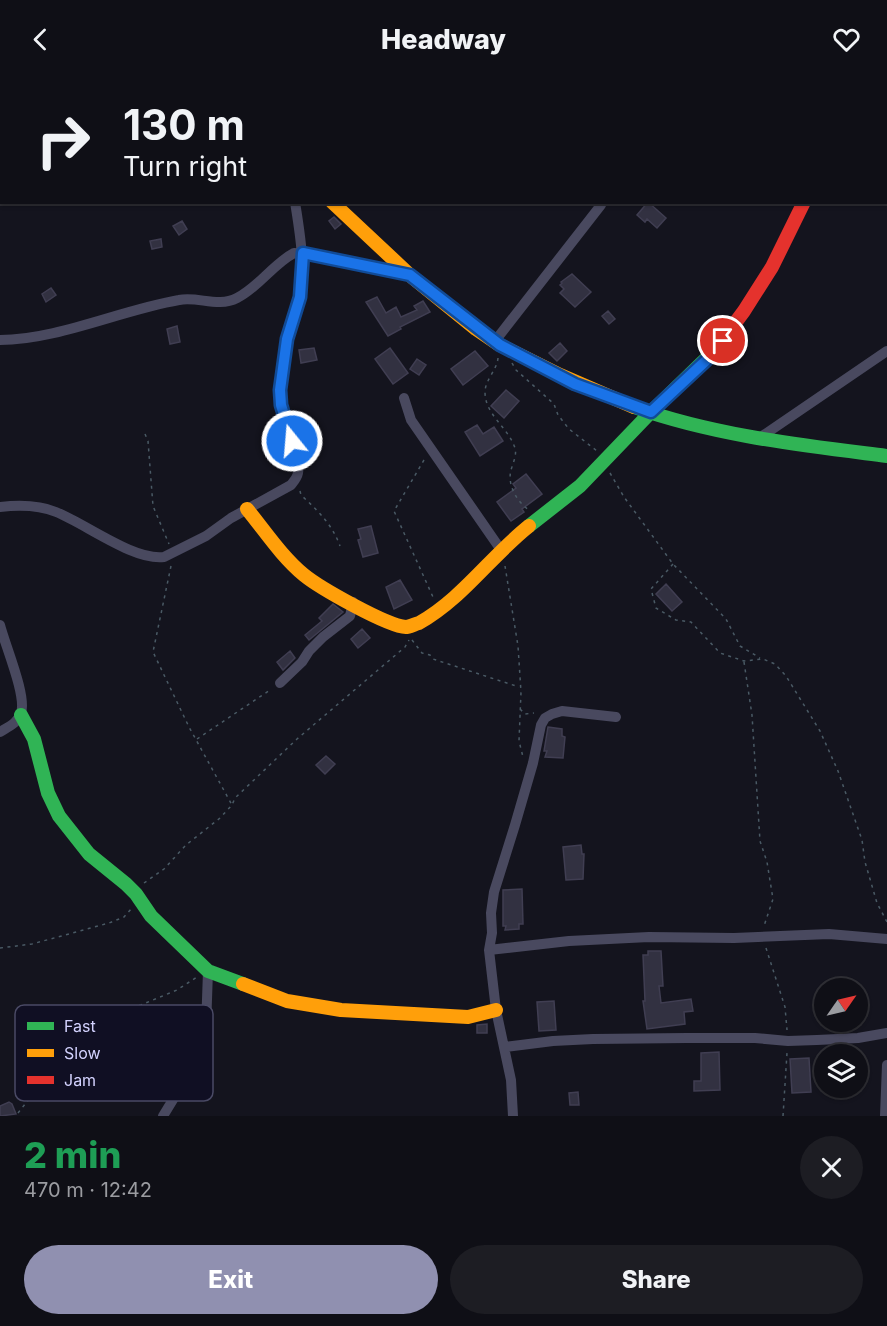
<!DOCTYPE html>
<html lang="en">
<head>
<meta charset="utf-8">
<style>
  :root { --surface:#0f0f16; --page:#1d1d23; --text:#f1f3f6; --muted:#9b9ca1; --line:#2f2f35; --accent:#9090b0 }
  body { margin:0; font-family:Inter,sans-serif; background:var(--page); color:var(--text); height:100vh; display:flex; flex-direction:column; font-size:22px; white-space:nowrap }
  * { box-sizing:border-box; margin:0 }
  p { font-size:20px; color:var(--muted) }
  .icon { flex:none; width:33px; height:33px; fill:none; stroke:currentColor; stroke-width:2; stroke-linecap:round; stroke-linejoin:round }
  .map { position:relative; height:1038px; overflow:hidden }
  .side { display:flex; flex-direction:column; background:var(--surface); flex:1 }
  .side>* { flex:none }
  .guide { position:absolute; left:0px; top:0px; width:888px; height:126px; box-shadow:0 2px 4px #0004,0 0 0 2px var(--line); background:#0f0f16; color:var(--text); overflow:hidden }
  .needle { width:39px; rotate:56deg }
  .buttons { position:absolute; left:814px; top:900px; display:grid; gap:12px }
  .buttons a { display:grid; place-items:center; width:54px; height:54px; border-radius:50%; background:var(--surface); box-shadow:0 2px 4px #0004,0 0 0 2px var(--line); font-size:30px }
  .pin { position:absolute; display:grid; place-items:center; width:51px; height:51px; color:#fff; margin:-26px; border:3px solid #fff; border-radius:50%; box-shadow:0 2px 6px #0007 }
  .me { position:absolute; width:66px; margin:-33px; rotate:343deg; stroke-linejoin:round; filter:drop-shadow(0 0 4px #0008) }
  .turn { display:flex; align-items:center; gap:21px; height:126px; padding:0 24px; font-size:27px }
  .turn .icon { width:78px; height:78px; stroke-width:2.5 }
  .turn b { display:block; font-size:42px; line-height:51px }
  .round { display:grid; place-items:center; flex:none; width:63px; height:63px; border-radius:32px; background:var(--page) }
  .overview { display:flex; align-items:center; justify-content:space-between; height:102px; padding:0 24px }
  h1 { font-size:36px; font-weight:800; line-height:45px; color:#1e9e55 }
  .cta { display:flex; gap:12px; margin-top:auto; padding:12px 24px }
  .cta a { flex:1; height:69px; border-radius:36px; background:var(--accent); color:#fff; font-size:24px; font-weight:800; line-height:69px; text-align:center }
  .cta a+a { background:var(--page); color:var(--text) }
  header { display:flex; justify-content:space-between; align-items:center; height:78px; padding:0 24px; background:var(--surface); font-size:27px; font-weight:800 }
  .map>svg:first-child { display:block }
</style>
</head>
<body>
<header><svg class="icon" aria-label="back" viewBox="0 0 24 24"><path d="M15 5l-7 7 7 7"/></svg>Headway<svg class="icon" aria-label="heart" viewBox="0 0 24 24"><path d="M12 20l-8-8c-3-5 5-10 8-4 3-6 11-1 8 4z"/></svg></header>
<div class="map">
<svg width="887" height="1038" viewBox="0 0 887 1038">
  <rect width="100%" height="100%" fill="#14141e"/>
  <!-- building -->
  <path fill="#323141" stroke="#403e52" stroke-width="1.5" d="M648 124 666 140 657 150 647 141 645 144 637 137Z
    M334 139 341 146 335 151 329 143Z
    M182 143 187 151 179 157 173 148Z
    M161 161 162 169 152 171 150 163Z
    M572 196 591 214 575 229 560 215 564 211 560 207 562 205 561 204Z
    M51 210 56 217 46 224 42 216Z
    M377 219 386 235 396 229 401 239 417 232 414 228 423 223 430 234 400 249 401 251 388 258 366 224Z
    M608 233 615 241 609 246 602 238Z
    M177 248 180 264 170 266 167 251Z
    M560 265 567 273 557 283 549 275Z
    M314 270 317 282 301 285 299 272Z
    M390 270 408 295 393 306 375 281Z
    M475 273 488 288 463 307 451 291Z
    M417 281 426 287 419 297 410 291Z
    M506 312 519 323 504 340 491 328Z
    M477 347 483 356 494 349 503 363 480 378 465 354Z
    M526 396 542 416 522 431 524 434 511 443 497 424 516 410 513 406Z
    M371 448 378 475 363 479 358 462 361 461 358 451Z
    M400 502 412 522 394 531 386 509Z
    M666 506 682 524 672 533 656 516Z
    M333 526 343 534 309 562 305 557 322 543 319 540Z
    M362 551 370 560 358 570 351 561Z
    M290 573 295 580 283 592 277 584Z
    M548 649 562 651V658L565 659 563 680 545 679 547 673H544Z
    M326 678 335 686 325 696 316 687Z
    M581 767 582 776H584L583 801 566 802 563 769Z
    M522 811 523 846H519V851L505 852 506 848H503V812Z
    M648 873H661L663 908H659L661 925 691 921 693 933 684 934 685 946 647 951 643 923H645L643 877H648Z
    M554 923 556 952 539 953 537 924Z
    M487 946V955H477V947Z
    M719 974 720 1012 694 1013V1003H701V975Z
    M809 980 811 1014 792 1015 790 981Z
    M578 1014 579 1027H570L569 1015Z
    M9 1024 12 1026 16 1036 0 1038V1028Z"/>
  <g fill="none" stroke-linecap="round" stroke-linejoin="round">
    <!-- path -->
    <path stroke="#4a5a65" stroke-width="1.5" stroke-dasharray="3 4.5" stroke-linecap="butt" d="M498 280C497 292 485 302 485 314 485 337 508 349 515 370 517 377 513 385 511 392 507 407 517 424 529 432
      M512 285 516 292 554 326 558 337 569 351 597 373
      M145 356 148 363 153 428 169 466
      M424 382 394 433 433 519
      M610 395 624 419 673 486 726 541 740 568 760 580
      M300 413 301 417C318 433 332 446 340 468
      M673 486 651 511 656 530 676 542 691 544 720 575 744 583 763 581 775 586 786 598 820 653 838 693 862 762 865 784 877 825 887 844
      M171 488 153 574 189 649 232 727
      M505 488 518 568 521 614 519 663 523 679
      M412 562 422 575 430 577 433 581 519 609
      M744 584 752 637 760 763 767 784 773 821 764 848
      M520 631 525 636 534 635
      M197 661 270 612
      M144 805 164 791 186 767 220 740 232 727 235 720 297 661 405 569 409 562
      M0 870 32 866 109 845 124 839 131 831
      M766 870 785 929 787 952
      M18 1035 37 1011 49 1006 53 1000 73 991 57 964 89 943 141 927 177 912 197 899
      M783 1038 787 975"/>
    <!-- street -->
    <path stroke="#49495f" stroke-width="10" d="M213 0 214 2
      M857 2V0
      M886 112H887
      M0 262C57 262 121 232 179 222 198 218 218 230 237 220 259 209 273 186 294 175L407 196
      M495 263 601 127
      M404 320 411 342 501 472
      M758 361 887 273
      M0 429C18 427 39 427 56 434 86 446 134 483 164 479L206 458 231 440 291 407C294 403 297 400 298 395 302 374 281 339 280 315 278 282 292 251 299 220 306 189 300 156 295 124
      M0 547C5 567 27 618 21 635 18 645 8 649 0 654
      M280 605 302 584 309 573 323 559 350 538 353 524
      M489 872 569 863 649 859 734 860 829 856 887 861
      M505 969 553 963 593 961 687 960H755L788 963 817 962 858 960 887 955
      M163 1038 199 979 206 950 208 893
      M513 1038 511 1002 496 932 489 872 492 855 491 835 494 814 515 747 533 685 541 647 545 640 552 636 562 633 616 639
      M885 1038 887 987"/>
    <!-- fast -->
    <path stroke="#30b455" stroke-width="14" d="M634 329C716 358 801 367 887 378
      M529 448 580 408 651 334 715 272
      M21 637 34 661 48 715 59 738 89 776 126 806 136 816 151 838 208 893 243 906"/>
    <!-- slow -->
    <path stroke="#ff9f0a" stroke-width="14" d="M332 124 412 199 476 251 498 266 560 297 634 329
      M247 431C265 453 282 479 304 497 320 510 387 548 406 549 409 549 415 546 419 545 462 521 491 478 529 448
      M243 906 287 923 341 932 468 939 496 932"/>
    <!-- jam -->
    <path stroke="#e5322d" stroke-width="14" d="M715 272 744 233 772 189 804 124"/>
  </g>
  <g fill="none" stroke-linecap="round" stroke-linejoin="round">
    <!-- route casing -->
    <g stroke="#114b97" stroke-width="15">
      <path id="route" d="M292 363 281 327 280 312 287 261 300 219 303 175 410 197 500 267 575 306 651 334 712 277 723 263"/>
    </g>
    <!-- route -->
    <use href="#route" stroke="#1a73e8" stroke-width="10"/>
  </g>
  <!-- legend -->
  <rect x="15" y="927" width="198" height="96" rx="9" fill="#100f23" stroke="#4a4a65" stroke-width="1.5"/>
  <rect x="27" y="944" width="27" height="8" fill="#30b455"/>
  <rect x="27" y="971" width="27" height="8" fill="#ff9f0a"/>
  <rect x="27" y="998" width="27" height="8" fill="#e5322d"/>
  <g font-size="16" fill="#d3d2fe">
    <text x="64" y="954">Fast</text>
    <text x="64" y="981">Slow</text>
    <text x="64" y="1008">Jam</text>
  </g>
</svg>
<div class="buttons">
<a><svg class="needle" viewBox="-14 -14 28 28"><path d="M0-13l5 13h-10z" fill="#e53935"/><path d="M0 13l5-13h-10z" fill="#9b9ca1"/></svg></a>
<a><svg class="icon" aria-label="layers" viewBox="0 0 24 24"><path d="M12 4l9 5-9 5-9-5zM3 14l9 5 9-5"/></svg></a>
</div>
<div class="pin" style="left:723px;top:263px;background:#d93025"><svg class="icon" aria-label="arrive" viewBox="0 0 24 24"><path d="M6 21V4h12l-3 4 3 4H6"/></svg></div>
<svg class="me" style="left:292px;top:363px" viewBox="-20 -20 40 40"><circle r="17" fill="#1a73e8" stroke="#fff" stroke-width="3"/><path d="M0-11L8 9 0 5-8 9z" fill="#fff"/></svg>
<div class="guide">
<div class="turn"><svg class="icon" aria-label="right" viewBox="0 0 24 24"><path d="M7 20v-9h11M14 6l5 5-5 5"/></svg><div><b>130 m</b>Turn right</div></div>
</div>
</div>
<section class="side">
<div class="overview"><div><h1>2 min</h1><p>470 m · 12:42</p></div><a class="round"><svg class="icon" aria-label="close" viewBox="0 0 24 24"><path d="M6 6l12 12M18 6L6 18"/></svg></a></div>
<div class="cta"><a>Exit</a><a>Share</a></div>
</section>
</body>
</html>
